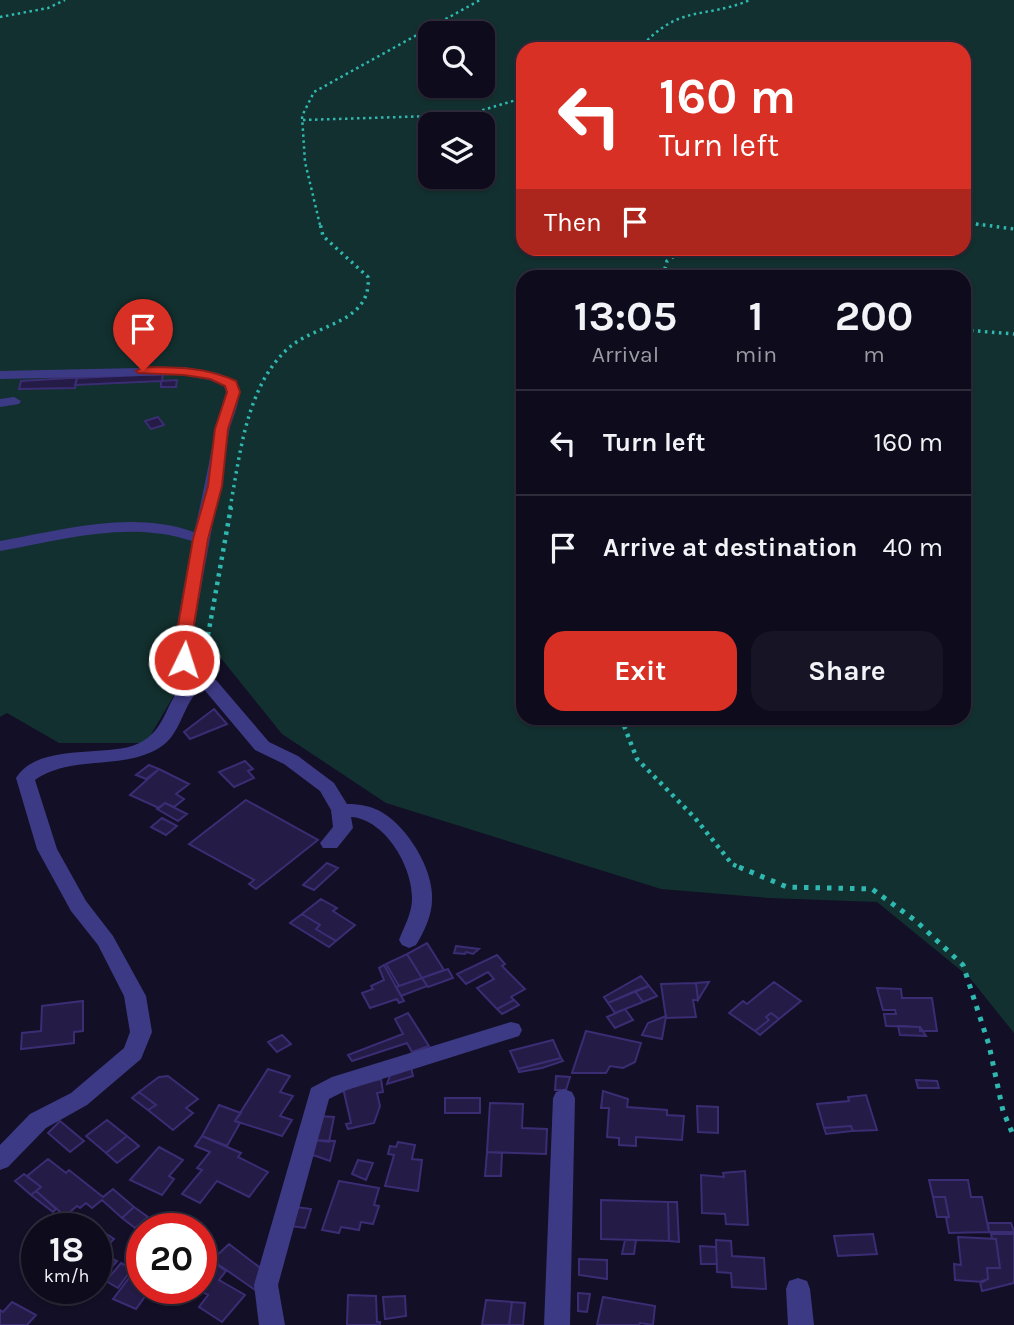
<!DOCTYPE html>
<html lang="en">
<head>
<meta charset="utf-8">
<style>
  :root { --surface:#0e0b1c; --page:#171425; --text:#f1f3f6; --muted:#9b9ba3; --line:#2e2b3b; --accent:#d93025 }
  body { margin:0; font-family:Karla,sans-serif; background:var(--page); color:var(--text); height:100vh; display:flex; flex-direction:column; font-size:26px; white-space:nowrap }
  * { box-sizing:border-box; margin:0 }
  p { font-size:23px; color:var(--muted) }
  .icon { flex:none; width:38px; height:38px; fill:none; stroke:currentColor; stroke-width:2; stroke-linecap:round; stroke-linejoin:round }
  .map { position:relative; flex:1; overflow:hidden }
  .side { position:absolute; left:516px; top:270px; width:455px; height:455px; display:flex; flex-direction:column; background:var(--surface); border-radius:21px; box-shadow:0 2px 5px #0004,0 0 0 2px var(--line) }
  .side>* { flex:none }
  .top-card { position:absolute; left:516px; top:42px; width:455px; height:214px; border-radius:21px; box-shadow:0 2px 5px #0004,0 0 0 2px var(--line); background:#d93025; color:#fff; overflow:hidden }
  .buttons { position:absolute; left:418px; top:21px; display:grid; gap:14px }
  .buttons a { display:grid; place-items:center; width:77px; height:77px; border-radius:14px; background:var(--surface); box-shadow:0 2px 5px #0004,0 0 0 2px var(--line); font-size:35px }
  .speed { position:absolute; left:21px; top:1213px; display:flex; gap:14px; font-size:35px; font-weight:700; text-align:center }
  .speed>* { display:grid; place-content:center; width:91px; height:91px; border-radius:50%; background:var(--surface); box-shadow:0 2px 5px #0004,0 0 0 2px var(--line); line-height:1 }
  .speed small { font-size:18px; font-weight:400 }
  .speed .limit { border:10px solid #d22; background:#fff; color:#111 }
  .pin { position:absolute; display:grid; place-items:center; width:60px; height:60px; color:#fff; margin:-72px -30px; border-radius:50% 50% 50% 0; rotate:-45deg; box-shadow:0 0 7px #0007 }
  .pin .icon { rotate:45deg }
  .me { position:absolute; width:77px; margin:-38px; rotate:4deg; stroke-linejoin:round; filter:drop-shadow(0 0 5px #0008) }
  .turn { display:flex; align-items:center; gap:24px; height:147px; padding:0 28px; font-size:32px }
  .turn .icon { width:91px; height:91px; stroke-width:2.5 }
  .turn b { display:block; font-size:49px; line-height:60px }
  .then { display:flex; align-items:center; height:66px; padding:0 28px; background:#0003; gap:14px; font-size:26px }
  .eta { display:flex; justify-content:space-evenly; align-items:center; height:119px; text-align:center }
  .eta b { font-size:42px; font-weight:700; line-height:49px }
  .action { display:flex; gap:14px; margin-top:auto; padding:14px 28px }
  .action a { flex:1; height:80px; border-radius:21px; background:var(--accent); color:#fff; font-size:28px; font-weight:700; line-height:80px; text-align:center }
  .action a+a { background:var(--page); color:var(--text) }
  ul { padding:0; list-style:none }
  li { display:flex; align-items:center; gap:21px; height:105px; padding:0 28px; border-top:2px solid var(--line) }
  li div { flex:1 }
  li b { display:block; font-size:26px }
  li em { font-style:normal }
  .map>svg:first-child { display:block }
</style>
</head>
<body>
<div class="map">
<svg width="1014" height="1325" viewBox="0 0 1014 1325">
  <rect width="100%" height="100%" fill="#130f26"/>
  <!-- green -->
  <path fill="#12302f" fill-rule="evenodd" d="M0 0H1014V1033L969 977 877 902 769 898 661 889 386 803 282 734 220 657 190 668 146 743H59L7 713 0 717ZM430 33H483V86H430ZM523 49H964V248H523ZM430 124H483V177H430ZM523 276H964V718H523Z"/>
  <!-- building -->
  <path fill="#241b47" stroke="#3b2d73" stroke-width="2" d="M163 374 162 381 177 380 176 387H161V381L75 385 77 378Z
    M70 378H77L75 388 19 389 21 381Z
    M158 417 164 425 151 429 145 421Z
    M214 709 227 724 190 739 184 732Z
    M245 761 253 769 248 771 254 778 234 787 219 772Z
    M149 765 159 769 146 779 136 775Z
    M159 769 189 784 176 794 184 799 174 807 165 803 159 808 130 795Z
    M246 800 318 840 256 889 249 884 254 880 189 844Z
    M165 803 187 814 178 821 157 809Z
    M162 818 177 826 166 835 151 827Z
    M327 863 338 868 314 890 303 885Z
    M321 899 337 908 333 911 355 925 336 941 316 929 320 925 302 914Z
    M302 914 320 925 316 929 336 941 329 947 290 923Z
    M427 943 444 970 422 978 407 954Z
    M456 946 479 949 473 954 466 952 465 954 454 953Z
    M407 954 422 978 399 986 386 964Z
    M497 955 505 964 502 966 525 989 511 997 514 1000 497 1009 477 988 494 979 488 972 466 984 457 974Z
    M384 965 404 1001 399 1003 397 999 370 1008 362 993 373 989 371 986 384 980 379 968Z
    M448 969 453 978 428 987 422 978Z
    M641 976 649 986 608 1003 604 997Z
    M422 978 427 986 401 996 396 987Z
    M709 982 698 1000 696 983Z
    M774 982 801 1001 779 1019 771 1013 766 1017 769 1020 755 1031 729 1013 743 1001 747 1004Z
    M696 983 698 1000H693L696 1017 666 1018 661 984Z
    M649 986 657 996 643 1002 635 991Z
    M877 988 901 989 902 998H932L937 1031H920V1027L886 1026 884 1014H896L895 1010H883Z
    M635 991 643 1002 615 1013 608 1003Z
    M514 1000 519 1005 502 1014 497 1009Z
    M83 1001V1031L74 1032V1043L21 1049 22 1033 41 1031 42 1006Z
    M625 1009 633 1020 615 1028 607 1017Z
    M408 1013 429 1046 412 1052 407 1043 352 1061 348 1055 403 1034 395 1019Z
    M771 1013 779 1019 760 1035 755 1031 769 1020 766 1017Z
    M666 1016 662 1039 642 1035 648 1023Z
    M898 1026 920 1027 926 1036 900 1035Z
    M586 1031 641 1043 635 1062 623 1068 610 1066 606 1073H572Z
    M282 1035 291 1044 277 1052 268 1042Z
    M553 1040 561 1058 518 1069 510 1051Z
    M561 1058 563 1061 542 1068 519 1072 518 1069Z
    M411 1067 413 1076 387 1084 391 1073Z
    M268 1069 290 1076 280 1092 293 1096 280 1116 292 1120 282 1136 235 1121Z
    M168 1076 198 1099 186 1108 193 1113 173 1130 148 1110 156 1105 139 1092 159 1077Z
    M556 1076 570 1077 566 1090H555Z
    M381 1079 383 1092 377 1093 380 1106 374 1123 348 1129 346 1124 351 1123 343 1088Z
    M916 1080 937 1081 939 1088H918Z
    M603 1091 628 1099 627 1107 667 1110V1115L684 1116 682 1140 636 1137V1146L619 1145V1138L607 1137 609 1108H601Z
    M139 1092 156 1105 148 1110 132 1098Z
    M866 1095 877 1130 853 1131 851 1126 824 1128 817 1104 849 1101 848 1097Z
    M445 1098H480V1113H445Z
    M490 1103 523 1104 522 1128 547 1129 546 1154 487 1152Z
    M219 1105 241 1113 235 1121 240 1123 227 1146 202 1136Z
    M697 1106 718 1107V1133L698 1132Z
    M318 1116 334 1117 329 1142 313 1140Z
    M107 1120 127 1136 106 1153 86 1136Z
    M60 1121 84 1141 70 1152 48 1133Z
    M851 1126 853 1131 826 1134 824 1128Z
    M127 1136 139 1146 117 1163 106 1153Z
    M202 1136 241 1153 238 1157 268 1172 249 1197 217 1181 200 1203 182 1194 202 1170 197 1168 210 1152 195 1146Z
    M313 1140 335 1141 330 1161 310 1154Z
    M398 1142 415 1145 412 1159 422 1160 418 1191 385 1186 394 1155 388 1154 390 1146 396 1147Z
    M159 1147 183 1160 169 1176 174 1179 162 1195 130 1180Z
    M487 1152 502 1153 501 1176H485Z
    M48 1159 66 1173 69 1170 103 1197 113 1189 134 1207 122 1218 102 1200 92 1208 86 1203 80 1208 77 1206 65 1216 36 1191 41 1187 27 1176Z
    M358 1160 373 1163 366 1180 352 1174Z
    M745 1171 748 1225 726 1224 725 1214 702 1213 701 1175 724 1177 723 1173Z
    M24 1174 41 1187 31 1195 15 1181Z
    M929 1180H968L971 1197H982L989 1232 949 1233 946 1218 949 1217 945 1197H933Z
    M339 1181 379 1188 374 1205 379 1206 373 1224 361 1222 359 1230 341 1227 339 1233 322 1230Z
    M36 1191 56 1209 53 1212 31 1195Z
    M933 1197H945L949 1217H937Z
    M601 1200 668 1202 669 1241 601 1239Z
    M668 1202H677L679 1242 669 1241Z
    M134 1207 148 1217 135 1228 122 1218Z
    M296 1207 311 1209 305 1228 290 1226Z
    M988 1223H1011L1014 1232H989Z
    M105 1233 114 1239 101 1252 96 1249V1242Z
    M873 1234 877 1254 838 1256 834 1236Z
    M991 1234H1014V1283L982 1291 980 1282 988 1279 987 1268H1000L996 1239H992Z
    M958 1237 996 1239 1000 1268H987L988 1279 983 1282 955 1280 954 1264 961 1265Z
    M625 1240H636L634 1254H622Z
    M716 1240 731 1241 732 1256 764 1258 766 1289 732 1287 731 1273 717 1272Z
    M229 1244 263 1270 258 1292 212 1260Z
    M700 1246 716 1247 717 1264H701Z
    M37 1250V1267L35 1269 25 1263Z
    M96 1251 117 1261 96 1286Z
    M201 1254 226 1271 219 1280 245 1295 222 1322 199 1307 208 1295 196 1288H201Z
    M579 1259 607 1260V1279L579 1275Z
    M121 1263 132 1269 118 1288 106 1281Z
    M132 1274 142 1279V1288H151L136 1309 113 1299Z
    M70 1288H95L87 1297Z
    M578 1293 590 1294 587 1312 578 1311Z
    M348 1295 376 1296 377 1322H380V1325H347Z
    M405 1296 406 1316 385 1319 383 1297Z
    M603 1297 655 1306 653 1325 640 1323 639 1325H597Z
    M486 1300 512 1302 509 1325H482Z
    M12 1302 36 1315 27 1325H0V1310L3 1312Z
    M512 1302 525 1303 523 1325H509Z"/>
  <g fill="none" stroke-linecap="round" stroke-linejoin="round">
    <!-- path-far3 -->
    <path stroke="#2fb8b0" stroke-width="2.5" stroke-dasharray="2.5 3.5" stroke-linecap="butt" d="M0 17 48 8 65 0
      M639 49C680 3 702 20 750 0
      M303 120 466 115 523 98
      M964 222 982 225
      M320 225 305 162 302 116 314 92 480 0"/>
    <!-- path-far2 -->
    <path stroke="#2fb8b0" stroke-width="3.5" stroke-dasharray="2.5 4.5" stroke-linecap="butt" d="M969 223 1014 229
      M663 276 667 261 686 248
      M964 330 1014 334
      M230 508C240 456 246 383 291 346 318 324 372 322 368 277L323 236 320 223"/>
    <!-- path-far1 -->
    <path stroke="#2fb8b0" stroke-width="4.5" stroke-dasharray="3.5 5" stroke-linecap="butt" d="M205 652 231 507
      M621 718 637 759 695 818 732 864 743 869"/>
    <!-- path -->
    <path stroke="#2fb8b0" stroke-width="5" stroke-dasharray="4.5 7" stroke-linecap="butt" d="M739 867 787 887 872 889 916 921 963 965 989 1045 1003 1111 1014 1137"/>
    <!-- minor -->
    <path fill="#3d3a85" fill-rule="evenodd" d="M184 367 218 373 236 381C245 397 232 416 229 432 217 505 202 576 191 649L198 667 216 680 269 742 298 756 334 783 347 804C360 804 372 806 383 813 408 828 434 870 432 900 432 915 424 932 416 945L409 948 402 945 399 940C404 927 412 913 412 899 413 867 385 819 351 817L353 828 337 848H323L320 843 333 827 331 810 320 791 284 764 255 750 202 687C182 703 182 735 159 748 121 771 72 754 35 780L57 849 86 901 113 936 146 996 152 1032 141 1059 87 1105 46 1128 8 1167 0 1170V1145L30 1114 71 1093 124 1048 130 1032 124 996 98 945 71 911 37 849 16 778C37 744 99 756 132 746 169 734 163 699 189 679L179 666 173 649 192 541C128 520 64 540 0 551V541C64 530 130 510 194 532 206 485 212 438 226 392L224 386 209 380 184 375 0 379V371Z
      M14 397 21 401 19 404 0 407V399Z
      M511 1022 519 1024 522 1030 519 1036 347 1090 329 1099 278 1285 285 1325H259L254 1285 311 1088 332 1077Z
      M564 1089 572 1092 575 1098 570 1325H544L553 1098 556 1092Z
      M798 1278 807 1281 810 1289 814 1325H788L786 1289 789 1281Z"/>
  </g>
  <!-- route -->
  <path fill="#d93025" stroke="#8d1f18" stroke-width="2" d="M143 367C175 367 206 367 236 381L240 392 228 429 222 486 208 539 190 649 192 660 184 665 176 660 174 649 193 539 208 486 215 429 227 392 225 386 210 379 184 375 138 373 136 371Z"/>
</svg>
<div class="buttons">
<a><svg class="icon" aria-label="search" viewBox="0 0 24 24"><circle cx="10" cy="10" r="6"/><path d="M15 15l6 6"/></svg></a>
<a><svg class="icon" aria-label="layers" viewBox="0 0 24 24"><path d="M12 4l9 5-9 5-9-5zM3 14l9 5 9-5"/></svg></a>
</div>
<div class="speed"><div>18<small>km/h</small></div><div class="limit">20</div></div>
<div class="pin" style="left:143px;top:371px;background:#d93025"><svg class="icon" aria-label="arrive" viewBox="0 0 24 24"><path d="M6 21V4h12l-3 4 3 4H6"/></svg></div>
<svg class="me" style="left:184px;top:660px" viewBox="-20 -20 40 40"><circle r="17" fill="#d93025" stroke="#fff" stroke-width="3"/><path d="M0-11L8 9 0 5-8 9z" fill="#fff"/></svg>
<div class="top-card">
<div class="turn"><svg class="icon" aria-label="left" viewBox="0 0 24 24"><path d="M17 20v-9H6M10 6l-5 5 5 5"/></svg><div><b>160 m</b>Turn left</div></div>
<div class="then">Then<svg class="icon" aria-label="arrive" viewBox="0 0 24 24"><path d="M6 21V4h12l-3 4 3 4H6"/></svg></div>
</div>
<section class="side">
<div class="eta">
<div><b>13:05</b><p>Arrival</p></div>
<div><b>1</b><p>min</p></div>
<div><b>200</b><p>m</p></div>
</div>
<ul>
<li><svg class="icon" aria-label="left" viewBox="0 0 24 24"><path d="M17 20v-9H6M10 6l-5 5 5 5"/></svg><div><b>Turn left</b></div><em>160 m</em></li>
<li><svg class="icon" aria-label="arrive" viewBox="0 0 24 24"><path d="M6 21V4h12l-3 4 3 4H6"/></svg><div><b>Arrive at destination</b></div><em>40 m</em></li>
</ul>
<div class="action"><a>Exit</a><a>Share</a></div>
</section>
</div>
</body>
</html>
